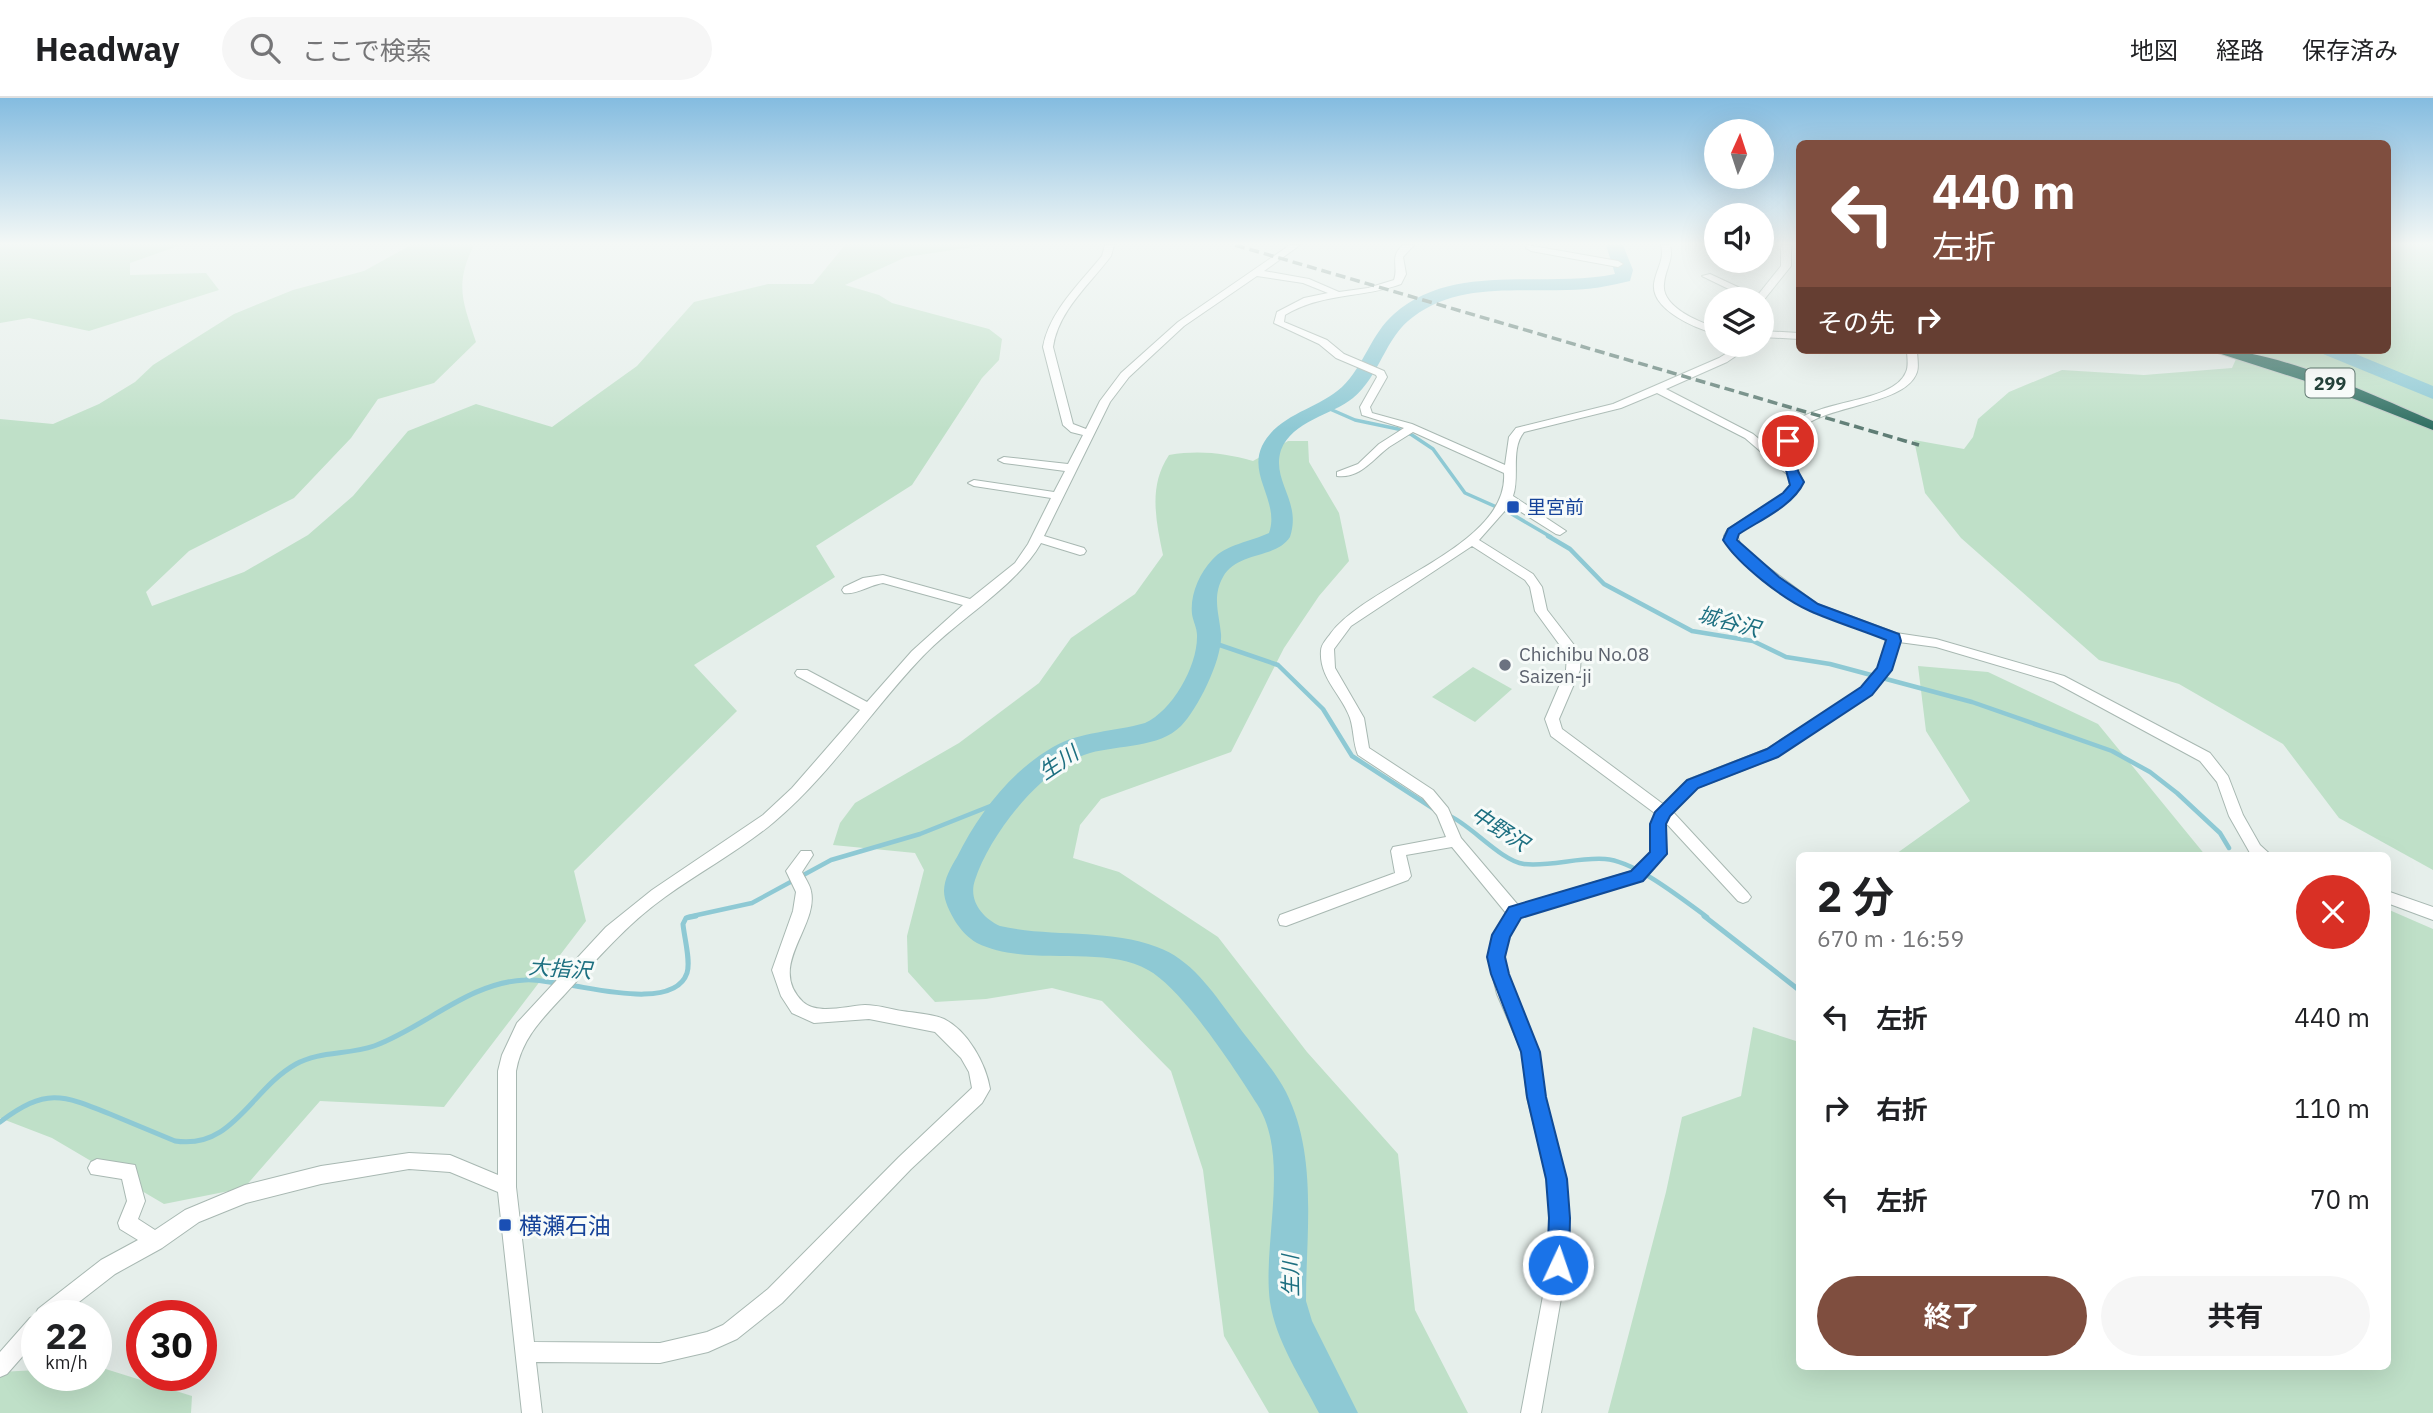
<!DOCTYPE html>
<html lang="ja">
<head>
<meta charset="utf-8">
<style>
  :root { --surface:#fff; --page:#f6f6f6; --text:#202124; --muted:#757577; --line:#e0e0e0; --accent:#7f4e3f }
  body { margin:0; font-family:"IBM Plex Sans","Noto Sans JP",sans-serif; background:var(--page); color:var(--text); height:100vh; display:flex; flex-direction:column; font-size:26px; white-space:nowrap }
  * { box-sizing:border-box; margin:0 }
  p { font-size:23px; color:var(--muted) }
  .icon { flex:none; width:38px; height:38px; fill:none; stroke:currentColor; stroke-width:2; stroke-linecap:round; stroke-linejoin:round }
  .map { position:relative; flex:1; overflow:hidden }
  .sheet { position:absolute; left:1796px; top:754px; width:595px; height:518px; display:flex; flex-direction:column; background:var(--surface); border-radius:10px; box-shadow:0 7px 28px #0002 }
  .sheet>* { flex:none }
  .guide { position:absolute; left:1796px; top:42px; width:595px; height:214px; border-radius:10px; box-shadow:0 7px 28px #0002; background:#7f4e3f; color:#fff; overflow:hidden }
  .needle { width:46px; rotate:3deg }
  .buttons { position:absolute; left:1704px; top:21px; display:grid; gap:14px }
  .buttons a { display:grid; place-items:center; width:70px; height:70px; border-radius:50%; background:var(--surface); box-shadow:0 7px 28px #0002; font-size:35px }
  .speed { position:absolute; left:21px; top:1202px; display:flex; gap:14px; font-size:35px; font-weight:700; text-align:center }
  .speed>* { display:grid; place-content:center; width:91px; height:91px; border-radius:50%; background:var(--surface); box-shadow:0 7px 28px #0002; line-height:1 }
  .speed small { font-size:18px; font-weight:400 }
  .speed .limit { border:10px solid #d22; background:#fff; color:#111 }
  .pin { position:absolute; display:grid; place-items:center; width:60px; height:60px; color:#fff; margin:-30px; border:4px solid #fff; border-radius:50%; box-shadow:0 2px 7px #0007 }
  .me { position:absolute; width:77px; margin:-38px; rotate:3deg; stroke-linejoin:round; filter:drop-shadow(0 0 5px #0008) }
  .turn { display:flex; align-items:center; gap:24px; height:147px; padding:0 21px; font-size:32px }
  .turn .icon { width:91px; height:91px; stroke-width:2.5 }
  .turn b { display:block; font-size:49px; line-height:60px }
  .then { display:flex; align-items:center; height:66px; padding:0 21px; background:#0003; gap:14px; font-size:26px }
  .round { display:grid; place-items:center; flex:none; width:74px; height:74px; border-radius:37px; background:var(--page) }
  .summary { display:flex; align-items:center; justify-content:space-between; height:119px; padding:0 21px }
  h1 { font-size:42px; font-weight:700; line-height:52px }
  .action { display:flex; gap:14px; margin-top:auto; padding:14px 21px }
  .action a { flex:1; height:80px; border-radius:42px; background:var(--accent); color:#fff; font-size:28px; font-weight:700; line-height:80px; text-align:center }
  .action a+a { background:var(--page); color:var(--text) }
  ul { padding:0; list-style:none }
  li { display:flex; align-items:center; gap:21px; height:91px; padding:0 21px }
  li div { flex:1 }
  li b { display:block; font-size:26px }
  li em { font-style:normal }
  header { display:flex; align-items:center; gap:42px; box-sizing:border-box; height:98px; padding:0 35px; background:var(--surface); border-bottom:2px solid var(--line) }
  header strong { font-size:33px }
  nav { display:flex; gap:38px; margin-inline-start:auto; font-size:24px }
  .search { width:490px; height:63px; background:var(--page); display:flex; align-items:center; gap:18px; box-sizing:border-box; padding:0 24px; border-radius:38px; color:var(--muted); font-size:26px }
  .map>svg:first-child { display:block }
</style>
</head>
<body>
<header>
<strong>Headway</strong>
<div class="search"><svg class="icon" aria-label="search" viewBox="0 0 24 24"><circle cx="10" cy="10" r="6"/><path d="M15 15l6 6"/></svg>ここで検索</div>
<nav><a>地図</a><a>経路</a><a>保存済み</a></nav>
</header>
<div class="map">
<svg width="2433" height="1315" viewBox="0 0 2433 1315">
  <rect width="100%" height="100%" fill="#e6efeb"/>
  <!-- green -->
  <path fill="#bfe0c8" d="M0 147H181L130 165V177L206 175 219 192 89 233 29 220 0 225Z
    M411 147H474C454 187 463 204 476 244L434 285 378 301 351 340 294 400 189 453 146 494 152 508 244 474 308 437 353 398 408 333 476 306 552 329 637 268 694 204 768 186H813L845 147H986L906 159 845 187 879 197 892 205 989 231 1002 241 999 262 982 280 912 387 816 448 835 479 694 567 737 613 574 773 586 823 444 1009 320 1003 244 1090 164 1106 52 1040 0 1020V321L53 326 99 306 135 284 153 267 234 216 293 192 364 173Z
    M2387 147H2433V772L2339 720 2283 646 2179 586 2099 562 1961 440 1925 395 1914 342 1964 351 1973 339 1978 321 2009 294 2062 272 2144 277 2232 270 2240 252H2387Z
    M1288 343H1308L1309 364 1339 415 1349 463 1319 498 1284 550 1231 654 1101 701 1080 727 1073 760 1119 774 1218 839 1307 954 1398 1056 1415 1212 1468 1315H1269L1224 1238 1203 1072 1171 973 1102 903 1052 890 986 901 935 904 908 874 907 838 924 772 915 755 833 747 840 725 855 705 959 645 1039 585 1071 540 1135 496 1163 457C1156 423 1148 388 1169 357 1199 352 1224 355 1253 363Z
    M1918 568 1988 574 2098 626 2206 758H1893L1970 703 1926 633Z
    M1473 569 1512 591 1475 624 1432 599Z
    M2387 811 2433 831V1315H1608L1666 1094 1682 1019 1741 998 1753 929 1799 944V1269H2387Z
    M96 1268 192 1298 191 1315H0V1274L37 1272V1278H96Z"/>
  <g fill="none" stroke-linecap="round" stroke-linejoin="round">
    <!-- stream-far2 -->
    <path stroke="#8ec9d4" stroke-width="3.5" d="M1323 308 1355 322 1398 331 1412 337 1433 351 1465 395 1510 415 1551 439"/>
    <!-- stream-far1 -->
    <path stroke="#8ec9d4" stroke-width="4.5" d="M1548 438 1570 451 1604 486 1692 533 1753 543 1786 559 1830 566 1972 604 2112 653 2150 674 2177 695 2220 735 2229 750
      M1208 543 1278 567 1323 611 1352 658 1437 713
      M1448 717C1470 726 1501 763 1524 766 1550 769 1578 759 1605 761 1635 763 1682 801 1707 819
      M688 819 752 805 831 762 920 736 1008 701"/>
    <!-- stream -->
    <path stroke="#8ec9d4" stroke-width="5" d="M1704 818 1799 892
      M569 887C597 891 675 911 687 875 691 863 684 839 683 826L686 820 696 818
      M0 1024C46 990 61 996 110 1016 132 1025 153 1034 175 1043 233 1052 251 991 296 966 319 953 348 957 374 948 424 930 469 884 525 882 536 881 546 884 557 885"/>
    <!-- river -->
    <path fill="#8ec9d4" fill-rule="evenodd" d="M1606 147H1623L1633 172 1630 183C1609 188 1589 192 1567 192 1515 194 1458 185 1413 219 1385 239 1380 278 1353 300 1332 317 1292 323 1281 352 1271 383 1302 403 1290 439 1276 461 1237 453 1223 479 1212 499 1219 515 1221 536 1223 560 1198 611 1181 628 1159 650 1119 647 1090 655 1043 668 990 736 975 782 968 802 982 820 1000 828 1052 840 1106 830 1157 849 1191 861 1212 893 1233 921 1250 945 1272 968 1286 994 1318 1058 1306 1134 1306 1203L1312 1223 1358 1315H1319C1301 1280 1276 1243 1270 1204 1262 1145 1291 1059 1257 1006 1235 971 1182 890 1148 872 1103 846 1028 870 977 845 968 840 960 831 955 823 950 814 944 803 944 793 944 781 951 769 957 759 979 715 1010 674 1053 649 1081 633 1114 634 1145 625 1172 613 1198 568 1197 537 1197 530 1193 523 1192 516 1190 497 1199 476 1212 462 1226 446 1250 444 1269 435 1280 404 1248 378 1262 348 1279 315 1317 312 1342 289 1364 268 1371 236 1394 216 1454 163 1544 191 1615 176Z
      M2321 252H2346L2433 288V301L2323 256Z"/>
    <!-- minor casing -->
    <g stroke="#a8b8b2" stroke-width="2">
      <path id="minor" d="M1105 147H1114L1111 158C1090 186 1058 213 1053 249L1073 326 1086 331 1100 303 1121 275 1178 224 1290 147H1300L1264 173 1309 181 1339 194 1368 190 1394 182C1399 168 1389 159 1403 147H1414L1403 159 1406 176 1401 186C1363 200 1320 195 1285 217L1284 224 1327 242 1344 256 1384 273 1387 279 1370 309 1372 315 1412 326 1505 367 1509 339 1516 330 1613 306 1719 260 1740 247H1752L1727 264 1666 291 1753 336 1783 361C1765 295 1890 315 1906 274 1909 268 1907 258 1907 252H1917C1917 258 1919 268 1917 274 1901 322 1746 298 1804 384L1792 400 1737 436 1741 449 1817 506 1896 535 1936 541 2064 578 2210 655 2228 678 2243 717 2260 747 2272 758H2253L2250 755 2229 718 2217 684 2200 663 2054 584 1936 549 1899 544 1891 572 1872 596 1777 659 1697 690 1673 714 1748 795 1751 799 1748 803 1743 805 1738 803 1666 725V756L1642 782 1520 819 1509 838 1504 859 1513 896 1538 954 1545 999 1565 1081 1569 1120 1567 1166 1541 1315H1521L1549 1166 1551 1120 1547 1081 1527 999 1522 954 1497 896 1488 859 1493 837 1506 815 1452 749 1406 757 1411 778 1408 782 1286 828 1280 827 1278 822 1280 817 1395 775 1391 753 1393 749 1446 739 1437 717 1423 700 1358 657C1353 645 1354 632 1350 620 1342 597 1319 580 1321 553 1321 546 1327 541 1331 535 1370 484 1509 448 1504 375L1413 334C1405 339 1397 344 1389 349 1373 361 1360 381 1337 378V374L1358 366 1379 346 1404 330 1362 317 1360 309 1377 279 1376 277 1336 260 1319 246 1274 225 1277 214 1304 200 1328 195 1303 185 1257 178 1184 228 1129 279 1110 304 1044 438 1084 450 1086 453 1084 456 1080 457 1041 445C1016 489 959 520 923 558 872 611 831 676 774 724 741 752 701 773 665 799 627 826 597 861 566 895 544 919 522 939 516 973V1089L534 1244 660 1245 707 1234 723 1227 768 1191 899 1059 972 990 969 974 961 960 935 934 869 921 814 925 792 915 781 898 772 872 793 813 796 794 786 773 801 753H811L813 757 802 774C805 780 810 787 811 793 819 829 766 868 803 904 817 917 847 908 865 907 877 907 890 911 902 913 915 915 932 916 944 921 968 933 986 966 990 991L982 1005 911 1071 782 1205 737 1241 708 1254 660 1265 536 1264 542 1315H522L498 1094 450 1074 409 1071 321 1086 246 1105 199 1124 162 1150 115 1176 61 1218H37V1242L7 1276 0 1279V1254L30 1220 35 1218 38 1211 101 1162 138 1142 120 1131 118 1125 127 1103 122 1081 91 1076 88 1070 91 1064 97 1061 135 1067 145 1103 138 1121 155 1132 185 1112 245 1087 321 1068 409 1055 450 1057 498 1077V973L502 957 517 925 606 829 652 792 763 717 792 690 860 612 797 578 795 575 797 572H807L867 604 912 553 963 507 883 485C870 487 856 497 844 495L842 492 844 489 863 480 883 477 970 501 1015 465 1028 446 1051 400 974 388 968 385 974 382 1054 394 1065 373 1004 365 998 362 1004 359 1068 366 1083 337 1071 334 1063 327 1043 249C1049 214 1080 185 1102 158ZM1657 295 1745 340 1788 377 1792 384 1784 396 1728 431 1724 438 1732 454 1740 461 1809 512 1887 541 1878 571 1862 590 1767 651 1687 682 1663 706 1562 631 1559 621 1580 572 1581 556 1547 512 1542 489 1533 476 1479 442 1510 407 1556 436 1560 437 1566 433 1513 398C1520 379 1510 351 1524 334L1621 310ZM1472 448 1525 482 1530 489 1535 513 1567 557 1566 572 1545 621 1551 638 1656 716 1651 726V754L1632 773 1518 807 1461 740 1448 710 1433 692 1369 650 1364 620 1335 570 1334 551 1351 528Z
        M1527 147 1618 163 1623 166 1618 169 1531 153 1526 150Z
        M1661 147H1670C1674 162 1665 171 1664 186 1661 209 1699 224 1717 230V236C1697 231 1651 212 1654 186 1656 171 1665 162 1661 147Z
        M1781 147H1791V168L1763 203 1749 201 1702 178 1710 176 1757 198 1781 168Z
        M1762 233 1799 235V241L1762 239Z
        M2387 793 2433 809V822L2387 805Z"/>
    </g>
    <!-- highway casing -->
    <g stroke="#c2cac8" stroke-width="2">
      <path id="highway" d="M2216 252C2278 252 2375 298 2433 323V332L2324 289 2218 255Z"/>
    </g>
    <!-- minor -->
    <use href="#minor" fill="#fff" fill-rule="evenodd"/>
    <!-- highway -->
    <use href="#highway" fill="#2f6f62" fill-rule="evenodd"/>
    <!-- rail -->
    <path stroke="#5f7d75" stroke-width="3.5" stroke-dasharray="10 5" stroke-linecap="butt" d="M1235 147 1919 347"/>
  </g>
  <!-- sky -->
  <linearGradient id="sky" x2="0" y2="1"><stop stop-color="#84bce0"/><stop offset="0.44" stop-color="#f4f8f6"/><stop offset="1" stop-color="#f4f8f6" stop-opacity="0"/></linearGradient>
  <rect width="2433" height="331" fill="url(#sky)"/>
  <!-- route -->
  <path fill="#1a73e8" stroke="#114b97" stroke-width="2" d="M1788 339 1794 343C1790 356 1797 373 1804 384 1793 408 1760 422 1739 436L1737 442 1779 479 1818 506 1899 536 1901 543 1892 572 1872 597 1778 659 1698 690 1670 718 1666 726 1667 756 1643 783 1521 820 1510 839 1505 859 1509 876 1540 954 1546 999 1567 1081 1570 1120 1569 1167 1565 1174 1558 1177 1550 1174 1547 1167 1549 1120 1546 1081 1527 999 1521 954 1491 876 1487 859 1492 837 1509 809 1631 773 1650 754V726L1655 714 1687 682 1767 651 1861 589 1877 570 1886 542C1861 532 1835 524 1810 513 1783 501 1739 467 1723 442L1728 431 1783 395 1790 387 1780 350 1783 340Z"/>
  <!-- markers -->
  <g fill="#1a4fb4" stroke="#f7fbf9" stroke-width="2.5">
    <rect x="1506" y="402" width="14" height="14" rx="3.5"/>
    <rect x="498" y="1120" width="14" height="14" rx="3.5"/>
  </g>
  <circle fill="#6b7280" stroke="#f7fbf9" stroke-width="2.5" cx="1505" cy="567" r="7"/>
  <g text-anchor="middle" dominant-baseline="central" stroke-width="6" stroke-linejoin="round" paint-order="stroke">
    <!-- shield labels -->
    <rect fill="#f7fbf9" stroke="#637a73" stroke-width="2" x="2305.5" y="270.5" width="49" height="29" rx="5"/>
    <g font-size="18" font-weight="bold" fill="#24423a">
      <text x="2330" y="285">299</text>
    </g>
    <!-- transit labels -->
    <g font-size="19" fill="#164399" stroke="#f7fbf9" text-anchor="start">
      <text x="1527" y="409">里宮前</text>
    </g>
    <!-- worship labels -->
    <g font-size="19" fill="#5b616d" stroke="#f7fbf9" text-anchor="start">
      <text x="1519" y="556">Chichibu No.08<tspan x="1519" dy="22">Saizen-ji</tspan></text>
    </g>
    <!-- water labels -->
    <g font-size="21" font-style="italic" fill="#1c6f80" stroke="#f7fbf9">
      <text transform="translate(1729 523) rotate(15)">城谷沢</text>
      <text transform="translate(1058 664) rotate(-34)">生川</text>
      <text transform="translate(1500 730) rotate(33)">中野沢</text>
      <text transform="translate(560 870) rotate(4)">大指沢</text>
      <text transform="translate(1290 1178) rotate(-91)">生川</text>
    </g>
    <!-- near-transit labels -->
    <g font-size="23" fill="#164399" stroke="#f7fbf9" text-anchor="start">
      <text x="519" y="1127">横瀬石油</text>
    </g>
  </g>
</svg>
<div class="buttons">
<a><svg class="needle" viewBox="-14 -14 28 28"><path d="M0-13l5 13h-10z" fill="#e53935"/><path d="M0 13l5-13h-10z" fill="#757577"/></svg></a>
<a><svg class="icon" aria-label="sound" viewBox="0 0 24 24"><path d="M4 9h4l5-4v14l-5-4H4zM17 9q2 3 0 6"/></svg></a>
<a><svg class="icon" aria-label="layers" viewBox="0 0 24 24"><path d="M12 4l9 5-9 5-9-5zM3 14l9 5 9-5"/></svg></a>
</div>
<div class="speed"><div>22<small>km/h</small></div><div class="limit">30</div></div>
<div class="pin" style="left:1788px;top:343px;background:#d93025"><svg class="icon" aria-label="arrive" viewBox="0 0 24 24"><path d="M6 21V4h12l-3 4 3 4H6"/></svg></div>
<svg class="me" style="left:1558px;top:1167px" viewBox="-20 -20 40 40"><circle r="17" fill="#1a73e8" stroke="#fff" stroke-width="3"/><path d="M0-11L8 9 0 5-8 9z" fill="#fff"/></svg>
<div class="guide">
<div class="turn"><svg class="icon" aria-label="left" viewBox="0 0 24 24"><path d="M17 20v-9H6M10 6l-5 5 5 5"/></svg><div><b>440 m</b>左折</div></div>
<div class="then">その先<svg class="icon" aria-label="right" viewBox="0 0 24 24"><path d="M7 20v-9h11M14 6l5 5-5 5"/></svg></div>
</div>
<section class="sheet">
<div class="summary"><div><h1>2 分</h1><p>670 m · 16:59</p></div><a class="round" style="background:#d93025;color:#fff"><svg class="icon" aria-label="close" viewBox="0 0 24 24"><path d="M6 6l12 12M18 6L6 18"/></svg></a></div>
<ul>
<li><svg class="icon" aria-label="left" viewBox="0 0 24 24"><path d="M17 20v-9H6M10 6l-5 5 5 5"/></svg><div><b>左折</b></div><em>440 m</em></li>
<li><svg class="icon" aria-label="right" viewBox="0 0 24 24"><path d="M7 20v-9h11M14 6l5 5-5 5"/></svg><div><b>右折</b></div><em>110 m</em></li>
<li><svg class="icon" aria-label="left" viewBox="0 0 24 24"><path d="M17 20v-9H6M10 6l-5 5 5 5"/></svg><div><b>左折</b></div><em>70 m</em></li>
</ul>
<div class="action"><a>終了</a><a>共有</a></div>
</section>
</div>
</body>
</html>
